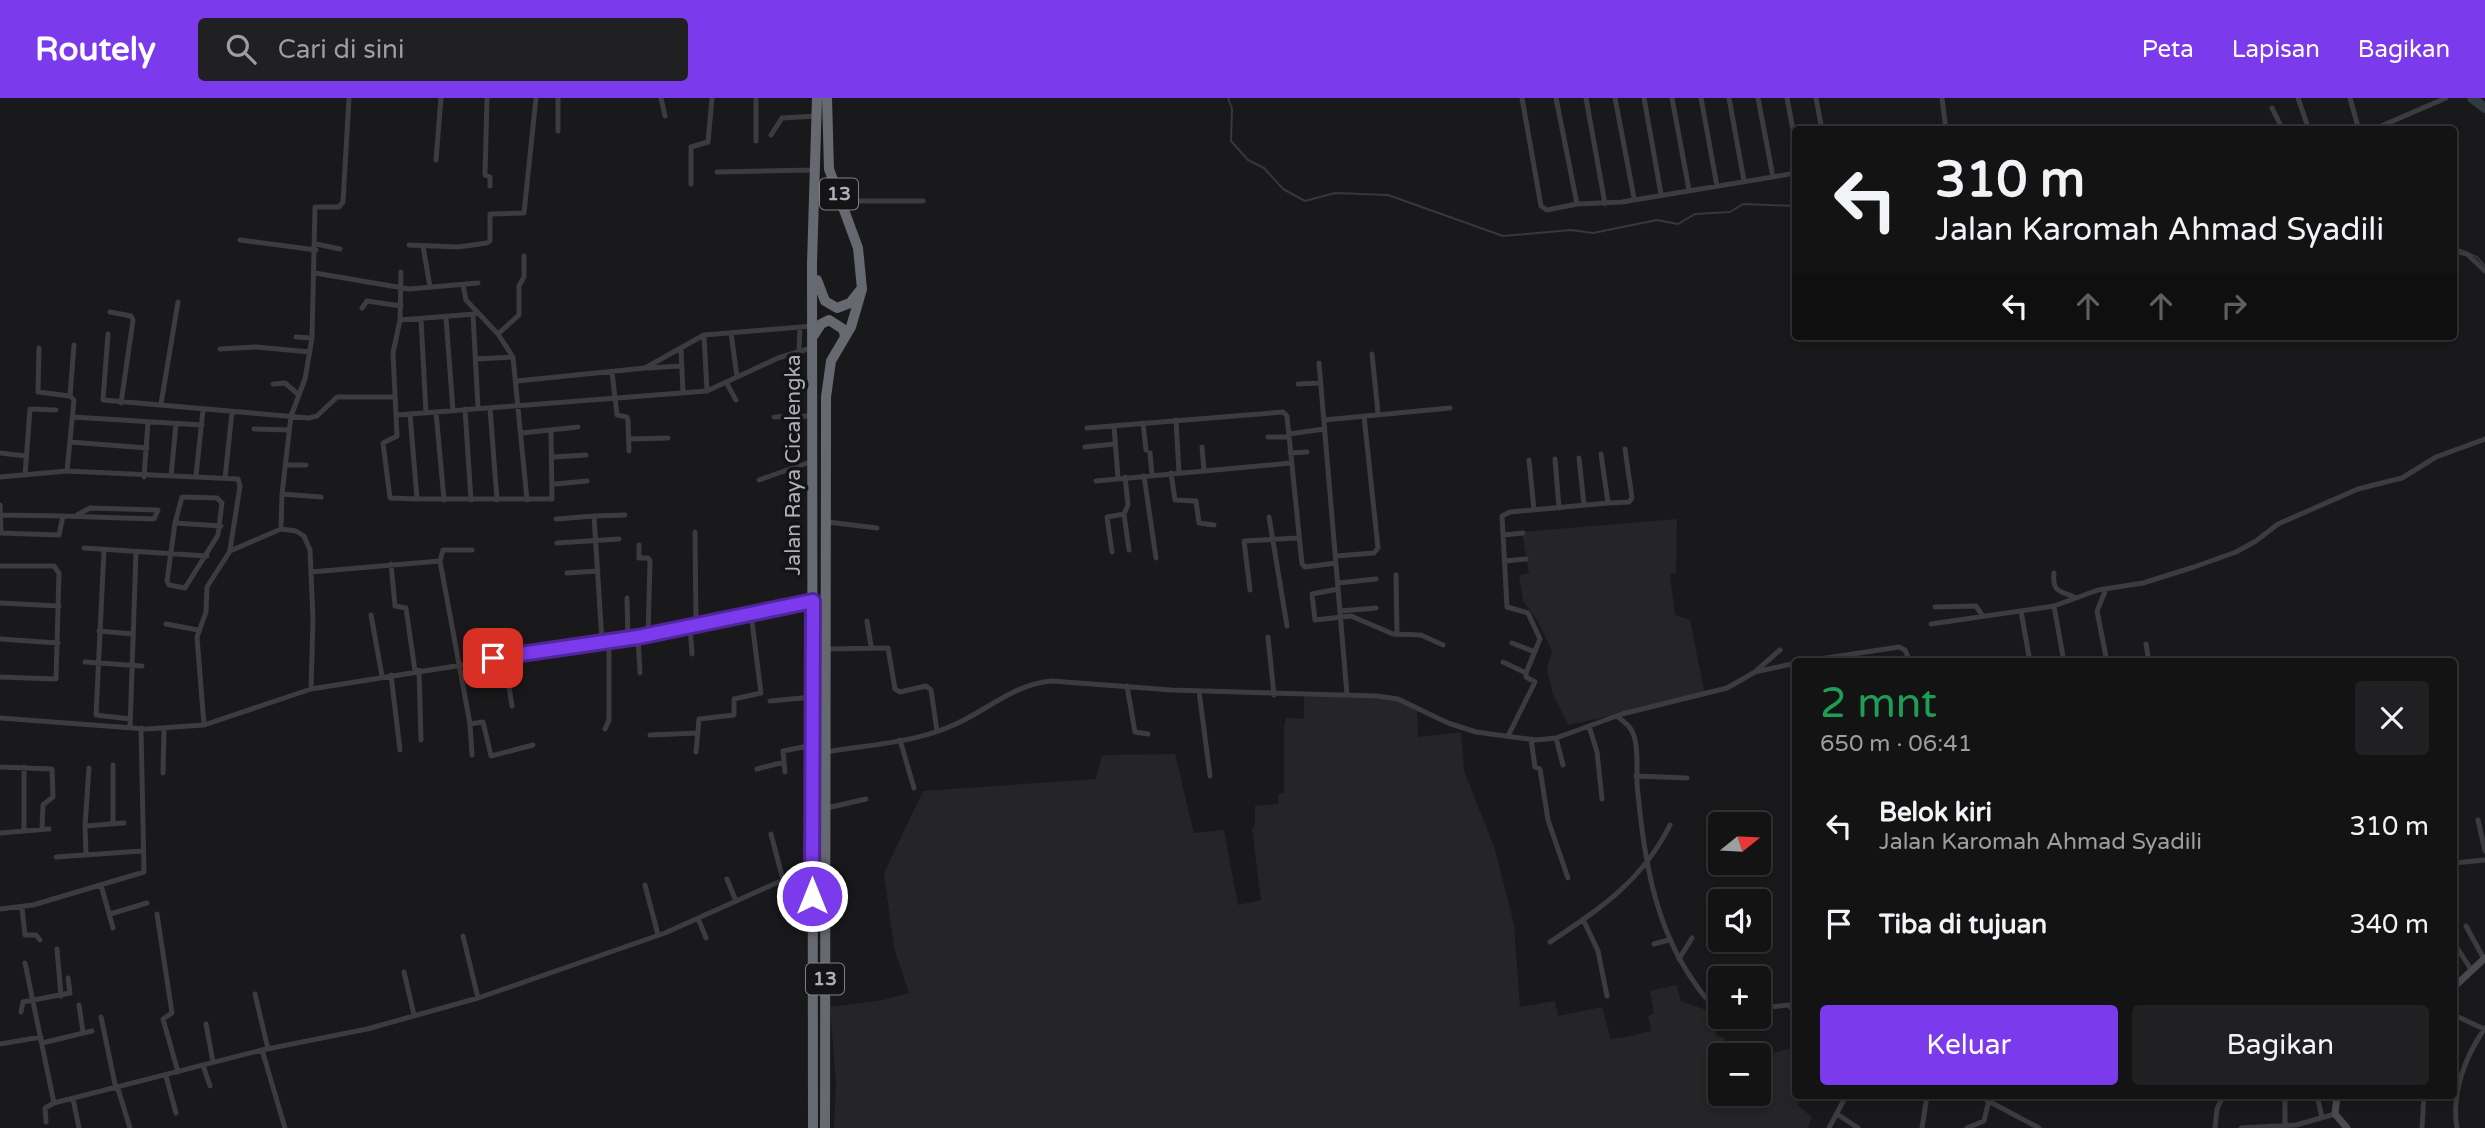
<!DOCTYPE html>
<html lang="id">
<head>
<meta charset="utf-8">
<style>
  :root { --surface:#131314; --page:#202022; --text:#f1f3f6; --muted:#9d9ea0; --line:#323234; --accent:#7c3aed }
  body { margin:0; font-family:"Varela Round",sans-serif; background:var(--page); color:var(--text); height:100vh; display:flex; flex-direction:column; font-size:26px; white-space:nowrap }
  * { box-sizing:border-box; margin:0 }
  p { font-size:23px; color:var(--muted) }
  .icon { flex:none; width:38px; height:38px; fill:none; stroke:currentColor; stroke-width:2; stroke-linecap:round; stroke-linejoin:round }
  .map { position:relative; flex:1; overflow:hidden }
  .details { position:absolute; left:1792px; top:560px; width:665px; height:441px; display:flex; flex-direction:column; background:var(--surface); border-radius:7px; box-shadow:0 4px 10px #0003,0 0 0 2px var(--line) }
  .details>* { flex:none }
  .guide { position:absolute; left:1792px; top:28px; width:665px; height:214px; border-radius:7px; box-shadow:0 4px 10px #0003,0 0 0 2px var(--line); background:#131314; color:var(--text); overflow:hidden }
  .needle { width:46px; rotate:72deg }
  .buttons { position:absolute; left:1708px; top:714px; display:grid; gap:14px }
  .buttons a { display:grid; place-items:center; width:63px; height:63px; border-radius:7px; background:var(--surface); box-shadow:0 4px 10px #0003,0 0 0 2px var(--line); font-size:35px }
  .pin { position:absolute; display:grid; place-items:center; width:60px; height:60px; color:#fff; margin:-30px; border-radius:14px; box-shadow:0 4px 10px #0006 }
  .me { position:absolute; width:77px; margin:-38px; rotate:0deg; stroke-linejoin:round; filter:drop-shadow(0 0 5px #0008) }
  .turn { display:flex; align-items:center; gap:24px; height:147px; padding:0 28px; font-size:32px }
  .turn .icon { width:91px; height:91px; stroke-width:2.5 }
  .turn b { display:block; font-size:49px; line-height:60px }
  .lanes { display:flex; align-items:center; height:66px; padding:0 28px; background:#0003; justify-content:center; gap:35px; direction:ltr }
  .lanes .off { opacity:.35 }
  .round { display:grid; place-items:center; flex:none; width:74px; height:74px; border-radius:7px; background:var(--page) }
  .headline { display:flex; align-items:center; justify-content:space-between; height:119px; padding:0 28px }
  h1 { font-size:42px; font-weight:600; line-height:52px; color:#1e9e55 }
  .action { display:flex; gap:14px; margin-top:auto; padding:14px 28px }
  .action a { flex:1; height:80px; border-radius:7px; background:var(--accent); color:#fff; font-size:28px; font-weight:600; line-height:80px; text-align:center }
  .action a+a { background:var(--page); color:var(--text) }
  ul { padding:0; list-style:none }
  li { display:flex; align-items:center; gap:21px; height:98px; padding:0 28px }
  li div { flex:1 }
  li b { display:block; font-size:26px }
  li em { font-style:normal }
  header { display:flex; align-items:center; gap:42px; box-sizing:border-box; height:98px; padding:0 35px; background:var(--accent); color:#fff }
  header strong { font-size:33px }
  nav { display:flex; gap:38px; margin-inline-start:auto; font-size:24px }
  .search { width:490px; height:63px; background:var(--page); display:flex; align-items:center; gap:18px; box-sizing:border-box; padding:0 24px; border-radius:7px; color:var(--muted); font-size:26px }
  .map>svg:first-child { display:block }
</style>
</head>
<body>
<header>
<strong>Routely</strong>
<div class="search"><svg class="icon" aria-label="search" viewBox="0 0 24 24"><circle cx="10" cy="10" r="6"/><path d="M15 15l6 6"/></svg>Cari di sini</div>
<nav><a>Peta</a><a>Lapisan</a><a>Bagikan</a></nav>
</header>
<div class="map">
<svg width="2485" height="1030" viewBox="0 0 2485 1030">
  <rect width="100%" height="100%" fill="#19191b"/>
  <!-- built -->
  <path fill="#252528" d="M1677 421 1676 475 1670 477 1675 517 1690 522 1705 598 1568 627 1553 597 1547 570 1552 553 1537 522 1523 503 1519 477 1529 475 1522 434Z
    M1304 598 1393 601 1417 611 1418 639 1461 634 1464 673 1495 751 1514 826 1520 909 1555 903 1558 918 1602 909 1611 941 1631 938 1651 933 1648 918 1654 915 1650 893 1676 887 1681 903 1709 913 1717 938 1723 939 1733 957H1720V996H1759V959L1795 949 1796 998H1800L1798 1008 1812 1019 1808 1030H834L836 986 830 909 883 902 909 895 894 850 884 775 923 693 1096 681 1102 657 1175 656 1194 735 1224 732 1238 807 1261 802 1252 731 1255 726V708L1278 706V697L1284 694V630L1286 620 1304 621Z"/>
  <g fill="none" stroke-linecap="round" stroke-linejoin="round">
    <!-- stream -->
    <path stroke="#323940" stroke-width="2" d="M1228 0 1232 11 1231 43 1248 62 1264 70 1283 91 1305 103 1335 95 1388 97 1503 138 1571 132 1593 135 1657 122 1678 126 1695 116 1730 114 1743 106 1796 108
      M2454 149 2477 159 2485 168"/>
    <!-- river -->
    <path stroke="#323940" stroke-width="10" d="M2472 0 2485 10"/>
    <!-- street -->
    <path stroke="#3b3b40" stroke-width="5" d="M487 0 485 77 490 79V88
      M661 0 665 18
      M1522 0 1541 108 1547 112 1577 106 1622 104 1796 75
      M1556 0 1577 106
      M1586 0 1605 106
      M1615 0 1634 100
      M1644 0 1661 96
      M1672 0 1689 92
      M1701 0 1717 88
      M1729 0 1744 83
      M1758 0 1773 79
      M1787 0 1796 48
      M1816 0 1822 32
      M1942 0 1946 32
      M2298 0 2309 32
      M2350 0 2359 32
      M2272 10 2283 32
      M2372 32 2446 0
      M558 33V0
      M771 37 782 20 817 18
      M756 43V0
      M436 62 441 0
      M717 74 814 72
      M691 86V49L708 44 712 0
      M841 103H923
      M240 142 316 152
      M316 146 340 151
      M409 147 458 149 487 145 490 143V116L524 115 536 0
      M423 148 430 189
      M2454 153 2467 156 2485 173
      M401 174 400 222 393 255 397 338 383 345 390 400 417 401
      M315 175 409 191 478 185
      M463 187 466 202 498 236 513 259 527 402
      M362 210 367 203 401 208
      M110 214 131 218 133 222 121 305
      M473 216 478 310
      M446 220 453 313
      M421 221 426 315
      M400 222 475 216
      M731 235 737 279
      M108 236 103 302 309 320 317 318 337 299H395
      M498 236 519 217V188L524 179V158
      M704 237 707 293
      M296 239 312 240
      M39 250 38 294 70 298 74 302 67 373
      M220 251 256 249 310 254
      M681 251 683 295
      M799 253 800 229
      M1372 256 1378 315
      M476 261 513 259
      M1319 265 1347 597
      M648 270 680 268
      M612 274 617 317 627 319 628 323 629 353
      M517 283 645 270 704 237 812 228
      M273 286 285 285 299 297
      M727 286 736 302
      M1298 286 1320 285
      M70 298 74 247
      M161 306 178 204
      M490 310 497 402
      M465 311 471 402
      M436 314 444 402
      M410 316 417 401H552L551 332
      M397 317 707 293 778 260 811 250
      M73 319 202 327
      M774 319 812 318
      M1176 322 1179 375
      M1324 322 1450 310
      M1143 325 1146 352
      M1114 328 1118 380
      M1087 330 1283 314 1287 318 1302 466 1305 469 1336 465
      M254 331 289 332
      M522 335 578 329
      M1289 336 1324 331
      M1268 339H1289
      M629 341 668 340
      M70 344 147 350
      M1085 349 1115 346
      M1202 349 1204 372
      M0 355 26 358
      M1150 355 1152 377
      M1290 355 1307 354
      M553 359 586 357
      M1579 360 1584 407
      M1555 361 1559 410
      M1529 362 1534 412
      M285 367H306
      M1171 375 1175 402 1196 403 1199 425 1214 427
      M25 377 30 311 56 312
      M171 378 176 326
      M196 378 203 312
      M1144 378 1156 460
      M0 379 67 373 238 381 240 388 230 452
      M144 379 148 324
      M225 380 232 314
      M759 382 813 363
      M1096 383 1291 365
      M555 386 587 383
      M282 396 321 399
      M182 399 217 400 222 405 218 437 185 490 169 487 167 483 175 425Z
      M1608 405 1629 404 1632 400 1625 351
      M0 407 1 434
      M1124 416 1129 452
      M1 417 63 418
      M594 418 625 417
      M1269 419 1287 528
      M556 421 594 418 602 543
      M828 424 877 430
      M175 425 221 428
      M281 431 282 396 291 318 305 281 312 240 315 109H339L343 104 349 0
      M695 434 696 527
      M0 435 59 437 63 418 154 421 158 412 90 410 77 417
      M1503 437 1523 435
      M557 445 619 441
      M639 447V460H648L650 463 648 537
      M84 450 207 458
      M104 452 96 617 130 621
      M1112 454 1107 419 1124 416 1128 407 1125 379
      M1336 458 1374 455 1378 450 1364 318
      M1505 463 1526 461
      M391 466 395 508 406 510 415 573
      M0 468H54L59 475 56 581 0 579
      M311 474 440 463
      M567 475 598 473
      M2054 475C2052 494 2060 493 2074 499
      M1396 477 1397 537
      M1338 485 1376 481
      M1338 491 1312 496 1315 522 1351 518 1393 536 1421 537 1443 547
      M2106 491 2097 513 2107 564
      M1250 492 1244 443 1298 440
      M627 500 628 540
      M0 505 59 508
      M2054 508 2064 564
      M1935 509 1976 508 1982 517
      M1341 513 1376 510
      M2021 513 2030 564
      M371 517 382 578
      M867 523 871 548
      M166 526 198 532
      M1931 526 2054 508 2098 492 2143 485 2194 469 2236 454 2256 443 2278 426 2358 391 2402 380 2436 359 2485 341
      M690 528 692 556
      M99 533 133 536
      M638 539 640 575
      M1268 539 1274 597
      M0 541 58 545
      M1512 545 1535 554
      M2146 546 2149 564
      M827 551 888 550 895 591 900 594 926 588 931 592 937 633
      M504 558 512 608
      M85 564 142 568
      M1503 564 1526 575
      M1800 564 1899 549 1905 552 1910 564
      M419 572 421 642
      M1755 574 1780 552
      M391 577 400 652
      M1127 588 1135 634 1148 636
      M1199 593 1210 678
      M770 603 813 599
      M1617 618C1624 624 1632 629 1634 638 1640 656 1635 678 1638 696 1644 758 1654 822 1688 875 1697 888 1705 904 1720 909
      M0 620 146 631 204 627 311 591 638 539 812 503
      M470 626 483 624 491 658 533 647
      M204 627 197 539 206 514 207 489 230 453 281 431 296 433 304 438 310 452 313 521 311 591
      M1589 628 1597 654 1602 701
      M130 630 136 454
      M605 631 609 622V542
      M650 637 697 635
      M1508 638 1535 584 1526 579V575L1540 541 1528 515 1507 509 1502 418 1510 414 1608 405 1601 356
      M1556 640 1563 667
      M1531 641 1535 669 1540 671 1548 722 1568 780
      M900 642 914 690
      M696 654 699 621 734 617V601L761 595 751 516
      M826 654C867 647 911 645 949 629 985 615 1012 586 1052 583L1171 592 1377 598 1398 601 1448 625 1476 634 1536 642 1556 640 1622 616 1727 590 1755 574 1796 565
      M472 657 470 626 440 463 443 452H472
      M113 667V726
      M0 669 52 671 53 699 43 707 42 731
      M24 669V733
      M757 671 784 664
      M785 674 783 653 813 647
      M163 675 164 630
      M1636 678 1687 680
      M827 710 866 701
      M2478 722 2485 753
      M85 728 124 725
      M0 735 49 731
      M771 736 783 782
      M86 757 85 728 89 670
      M56 759 142 753
      M2454 765 2485 762
      M727 781 736 803
      M101 787 113 830
      M645 787 658 837
      M22 810 25 837H36L40 842
      M0 811 33 807 144 774 141 630
      M110 816 147 805
      M157 816 172 915 163 921 178 974
      M698 820 706 840
      M1583 821 1598 853 1607 898
      M2466 828 2484 861
      M463 838 478 900
      M1550 844C1601 810 1642 783 1670 727
      M2454 845 2472 873
      M1654 846 1669 842
      M57 851 61 898
      M1679 861 1692 840
      M25 865 54 1005 262 952 367 931 478 900 665 835 783 782 812 774
      M404 874 414 917
      M255 896 268 951
      M79 907 83 934
      M1759 910 1789 907 1796 915
      M21 914 23 904 70 895 68 880
      M2454 917 2484 931
      M101 919 116 991
      M206 926 213 964
      M42 945 92 933
      M0 946 41 939
      M262 952 285 1030
      M203 967 210 988
      M166 978 176 1015
      M118 991 130 1030
      M1979 998 2039 1030
      M2317 998 2322 1019
      M73 1001 79 1030
      M1837 1016 1858 1030
      M46 1024 45 1010 54 1005
      M2285 1028V998
      M1829 1030 1846 998
      M1922 1030 1927 998
      M1967 1030 1984 1023 1989 1002
      M2215 1030 2217 1011 2223 998
      M2241 1030 2296 1027 2335 1016
      M2422 1030 2424 998
      M2457 1030C2451 995 2465 959 2485 930"/>
    <!-- secondary -->
    <path stroke="#494a50" stroke-width="7" d="M2454 889 2485 860
      M2337 998 2335 1016 2347 1030"/>
    <!-- highway -->
    <path stroke="#676970" stroke-width="10" d="M817 182 825 203 837 210 850 205 861 191
      M814 237 821 226 829 222 843 231 845 238
      M813 1030 812 166 817 0
      M825 1030 826 299 831 263 851 229 862 191 858 150 829 71 827 0"/>
  </g>
  <g fill="none" stroke-linecap="round" stroke-linejoin="round">
    <!-- route casing -->
    <g stroke="#51269a" stroke-width="18">
      <path id="route" d="M493 560 638 539 813 503 812 798"/>
    </g>
    <!-- route -->
    <use href="#route" stroke="#7c3aed" stroke-width="12"/>
  </g>
  <g text-anchor="middle" dominant-baseline="central" stroke-width="7" stroke-linejoin="round" paint-order="stroke">
    <!-- shield labels -->
    <g fill="#141416" stroke="#7f8189" stroke-width="2">
      <rect x="820" y="80.5" width="38" height="31" rx="5"/>
      <rect x="806" y="865.5" width="38" height="31" rx="5"/>
    </g>
    <g font-size="19" font-weight="bold" fill="#adb0ba">
      <text x="839" y="96">13</text>
      <text x="825" y="881">13</text>
    </g>
    <!-- street labels -->
    <g font-size="21" fill="#adb0ba" stroke="#141416">
      <text transform="translate(793 367) rotate(-90)">Jalan Raya Cicalengka</text>
    </g>
  </g>
</svg>
<div class="buttons">
<a><svg class="needle" viewBox="-14 -14 28 28"><path d="M0-13l5 13h-10z" fill="#e53935"/><path d="M0 13l5-13h-10z" fill="#9d9ea0"/></svg></a>
<a><svg class="icon" aria-label="sound" viewBox="0 0 24 24"><path d="M4 9h4l5-4v14l-5-4H4zM17 9q2 3 0 6"/></svg></a>
<a>+</a>
<a>−</a>
</div>
<div class="pin" style="left:493px;top:560px;background:#d93025"><svg class="icon" aria-label="arrive" viewBox="0 0 24 24"><path d="M6 21V4h12l-3 4 3 4H6"/></svg></div>
<svg class="me" style="left:812px;top:798px" viewBox="-20 -20 40 40"><circle r="17" fill="#7c3aed" stroke="#fff" stroke-width="3"/><path d="M0-11L8 9 0 5-8 9z" fill="#fff"/></svg>
<div class="guide">
<div class="turn"><svg class="icon" aria-label="left" viewBox="0 0 24 24"><path d="M17 20v-9H6M10 6l-5 5 5 5"/></svg><div><b>310 m</b>Jalan Karomah Ahmad Syadili</div></div>
<div class="lanes"><svg class="icon" aria-label="left" viewBox="0 0 24 24"><path d="M17 20v-9H6M10 6l-5 5 5 5"/></svg><svg class="icon off" aria-label="ahead" viewBox="0 0 24 24"><path d="M12 20V5M6 11l6-6 6 6"/></svg><svg class="icon off" aria-label="ahead" viewBox="0 0 24 24"><path d="M12 20V5M6 11l6-6 6 6"/></svg><svg class="icon off" aria-label="right" viewBox="0 0 24 24"><path d="M7 20v-9h11M14 6l5 5-5 5"/></svg></div>
</div>
<section class="details">
<div class="headline"><div><h1>2 mnt</h1><p>650 m · 06:41</p></div><a class="round"><svg class="icon" aria-label="close" viewBox="0 0 24 24"><path d="M6 6l12 12M18 6L6 18"/></svg></a></div>
<ul>
<li><svg class="icon" aria-label="left" viewBox="0 0 24 24"><path d="M17 20v-9H6M10 6l-5 5 5 5"/></svg><div><b>Belok kiri</b><p>Jalan Karomah Ahmad Syadili</p></div><em>310 m</em></li>
<li><svg class="icon" aria-label="arrive" viewBox="0 0 24 24"><path d="M6 21V4h12l-3 4 3 4H6"/></svg><div><b>Tiba di tujuan</b></div><em>340 m</em></li>
</ul>
<div class="action"><a>Keluar</a><a>Bagikan</a></div>
</section>
</div>
</body>
</html>
